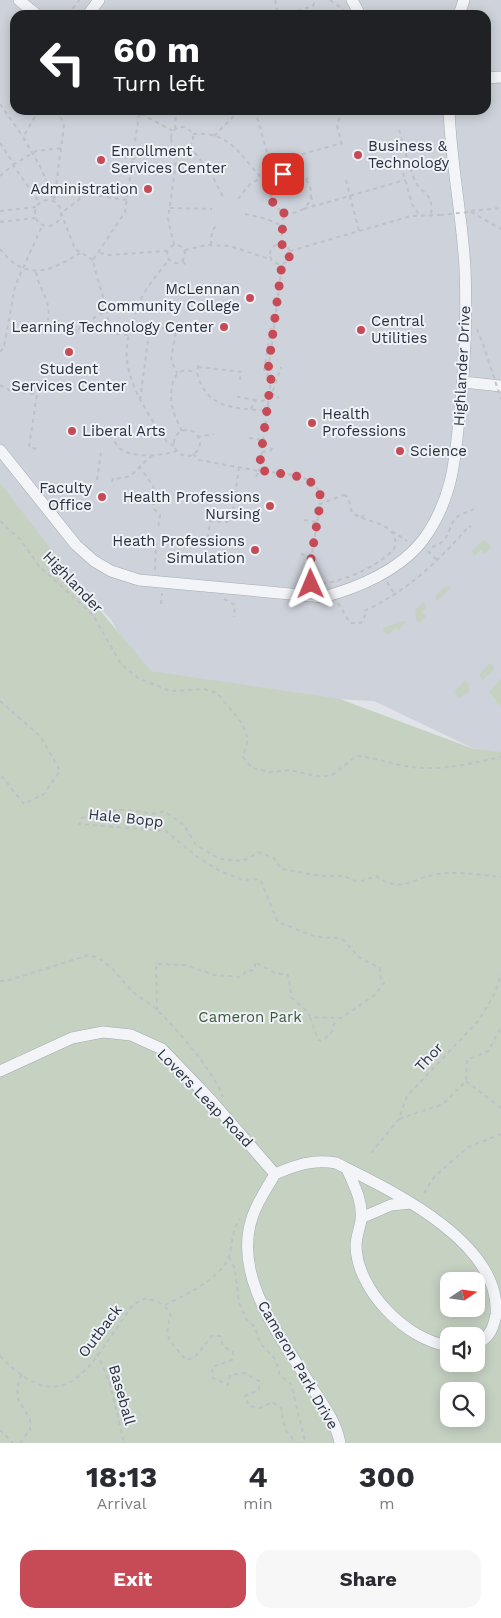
<!DOCTYPE html>
<html lang="en">
<head>
<meta charset="utf-8">
<style>
  :root { --surface:#fff; --page:#f7f7f7; --text:#2b2b33; --muted:#7c7c81; --accent:#c74b57 }
  body { margin:0; font-family:"Work Sans",sans-serif; background:var(--page); color:var(--text); height:100vh; display:flex; flex-direction:column; font-size:19px; white-space:nowrap }
  * { box-sizing:border-box; margin:0 }
  p { font-size:16px; color:var(--muted) }
  .icon { flex:none; width:28px; height:28px; fill:none; stroke:currentColor; stroke-width:2; stroke-linecap:round; stroke-linejoin:round }
  .map { position:relative; height:1443px; overflow:hidden }
  .drawer { display:flex; flex-direction:column; background:var(--surface); flex:1 }
  .drawer>* { flex:none }
  .guide { position:absolute; left:10px; top:10px; width:481px; height:105px; border-radius:15px; box-shadow:0 2px 12px #0003; background:#202124; color:#fff; overflow:hidden }
  .needle { width:32px; rotate:77deg }
  .buttons { position:absolute; left:440px; top:1272px; display:grid; gap:10px }
  .buttons a { display:grid; place-items:center; width:45px; height:45px; border-radius:10px; background:var(--surface); box-shadow:0 2px 12px #0003; font-size:25px }
  .pin { position:absolute; display:grid; place-items:center; width:42px; height:42px; color:#fff; margin:-21px; border-radius:10px; box-shadow:0 2px 8px #0006 }
  .me { position:absolute; width:55px; margin:-28px; rotate:359deg; stroke-linejoin:round; filter:drop-shadow(0 0 4px #0008) }
  .turn { display:flex; align-items:center; gap:18px; height:105px; padding:0 20px; font-size:22px }
  .turn .icon { width:65px; height:65px; stroke-width:2.5 }
  .turn b { display:block; font-size:35px; line-height:42px }
  .eta { display:flex; justify-content:space-evenly; align-items:center; height:85px; text-align:center }
  .eta b { font-size:30px; font-weight:700; line-height:35px }
  .cta { display:flex; gap:10px; margin-top:auto; padding:10px 20px }
  .cta a { flex:1; height:58px; border-radius:15px; background:var(--accent); color:#fff; font-size:20px; font-weight:700; line-height:58px; text-align:center }
  .cta a+a { background:var(--page); color:var(--text) }
  .map>svg:first-child { display:block }
</style>
</head>
<body>
<div class="map">
<svg width="501" height="1443" viewBox="0 0 501 1443">
  <rect width="100%" height="100%" fill="#e0e3e8"/>
  <!-- built -->
  <path fill="#ced2da" fill-rule="evenodd" d="M0 0H501V756L487 755 374 701 274 696 140 669 111 620 54 559 0 485ZM15 15H486V110H15Z"/>
  <!-- green -->
  <path fill="#c5d2c2" fill-rule="evenodd" d="M0 483 78 584 151 671 340 699 474 749 501 752V1443H0ZM449 1281H476V1309H449ZM449 1336H476V1364H449ZM449 1391H476V1419H449Z
    M483 540 489 544 490 548 485 554 481 550 474 556 472 551Z
    M446 586 451 588 438 600H436V595Z
    M424 602 426 607 422 612 426 616 419 623 416 619 415 610Z
    M402 621 406 622 399 630 395 628 388 635 383 631V628Z
    M489 663 493 665 494 670 483 680 479 675Z
    M501 679V707L489 692Z
    M465 680 469 685V692L458 698 455 691Z"/>
  <g fill="none" stroke-linecap="round" stroke-linejoin="round">
    <!-- street casing -->
    <g stroke="#a5aab2" stroke-width="12">
      <path id="street" d="M19 0 37 15
        M352 0 360 15
        M88 15 99 0
        M459 15 464 0
        M486 78 501 77
        M463 382 501 386
        M0 450 76 545 94 561 111 571 139 580 323 597C358 588 400 570 423 540 451 502 455 464 459 419 465 368 467 319 465 268 462 215 451 163 449 110
        M0 1071 72 1038 103 1032 131 1035 162 1049 210 1099 275 1174
        M347 1169C354 1185 363 1201 361 1220 360 1228 356 1237 356 1246 357 1290 406 1340 449 1346
        M275 1174C296 1165 313 1159 336 1163 388 1189 501 1241 496 1314 494 1327 489 1339 476 1344
        M275 1174C267 1188 257 1202 252 1218 232 1279 283 1339 313 1389 324 1406 336 1422 340 1443
        M361 1218 391 1205 411 1203"/>
    </g>
    <!-- path -->
    <path stroke="#bec1c7" stroke-width="2" stroke-dasharray="4 4" stroke-linecap="butt" d="M275 0 278 15
      M330 0 343 9 346 15
      M68 15 79 0
      M282 15 313 6 315 0
      M0 104 23 137
      M39 110 23 137 41 168 54 201 64 126 58 110
      M134 110 173 131
      M255 110 270 163 342 143
      M260 110 267 115
      M342 110 337 126 342 145
      M171 138a11 11 0 1 1 22 0a11 11 0 1 1-22 0Z
      M175 129 176 110
      M399 130C404 146 408 163 414 179 420 195 434 190 431 215
      M193 134C236 130 244 166 271 186
      M214 136 233 117 244 110
      M0 143 14 164
      M190 146 213 177 223 197
      M116 156 135 159
      M284 156 289 173
      M13 165 36 151 64 148
      M401 165 412 204 420 216
      M168 172 175 173
      M271 193a20 20 0 1 1 40 0a20 20 0 1 1-40 0Z
      M0 176 13 165 39 202
      M305 180 310 177
      M346 180 359 231
      M311 196 314 206
      M238 199 250 184 261 178
      M35 213a13 13 0 1 1 26 0a13 13 0 1 1-26 0Z
      M79 200 82 188
      M170 208 212 209
      M304 209 405 180
      M0 211 36 207
      M471 211 501 208
      M471 212 501 229
      M245 214 267 219 282 226
      M0 222 35 218
      M281 244 284 212
      M270 254a10 10 0 1 1 20 0a10 10 0 1 1-20 0Z
      M167 254a9 9 0 1 1 18 0a9 9 0 1 1-18 0Z
      M174 245 168 219 178 148
      M211 245 212 231 217 225
      M0 249C26 282 49 272 80 253
      M185 250 207 245 230 246 272 260
      M290 251 411 216 440 215
      M100 253 109 255 167 251
      M93 260 75 249 61 213 87 194 127 200
      M183 261 186 266
      M36 272C39 290 52 301 48 320
      M134 322C135 300 155 277 169 260
      M274 328 282 264
      M78 329 108 333
      M477 329 483 344
      M75 334 77 329C101 314 105 306 134 312
      M128 335 108 333C111 312 97 282 93 260L125 212 139 114
      M0 352 4 347 15 286 42 226
      M198 365C197 372 197 378 201 384 213 410 241 408 266 411
      M198 367 244 372
      M264 371 271 327 275 320
      M240 380 241 373
      M0 385 13 392 37 394 29 447 37 449
      M271 394 278 395V399
      M239 396 238 397 255 400
      M140 400 150 326
      M268 405 259 471C281 474 324 472 320 504
      M251 409 255 400 263 401 270 396 274 388 281 367
      M174 443a13 13 0 1 1 26 0a13 13 0 1 1-26 0Z
      M182 431C178 423 174 415 172 406 169 388 173 362 196 373
      M110 435C113 440 118 447 122 450 135 458 163 456 176 451
      M197 437 214 434
      M249 438 263 440
      M174 446 167 442C144 408 112 365 134 322L176 331 171 360 177 373
      M262 452 270 451 273 447
      M193 454 199 460 259 471 255 479
      M139 466 153 486 155 493 153 508 160 515 158 530
      M97 480 101 453
      M112 482 113 478C134 481 136 467 152 456
      M344 495 348 497 352 513C367 523 402 523 394 549 378 567 335 586 311 584L308 578 320 504Z
      M361 518 367 512
      M304 520 317 522
      M0 521 21 540 39 566 93 615 121 664 138 678 170 691 204 689 217 693 242 723 248 739 243 757 252 768 270 772 290 770 321 777 334 774 356 756C373 757 388 763 405 766 438 772 469 764 501 757
      M209 521 227 522 232 518 239 467
      M392 531 407 541
      M207 546 210 521
      M432 547C451 541 446 531 455 519 460 513 467 513 474 509
      M428 551 437 560
      M301 554 312 556
      M155 570 156 543
      M387 582 395 595
      M224 599 235 605 234 617
      M338 603 350 623H361L365 616 364 611C406 592 439 561 469 526L471 527
      M161 604 162 593
      M0 701 41 737 60 771 44 794 24 804 0 774
      M0 981H6L89 955C110 960 118 977 132 991 139 998 149 1002 156 1009 179 1031 211 1068 223 1097
      M157 1010 156 964 185 965 215 975 241 977 246 971 255 970V962L275 973 288 975 292 998 308 1012 310 1017 341 1018 375 995 384 983 381 981 380 968 360 958 341 938 316 937 278 922 260 879 243 880 220 871 196 856 166 831 79 824 82 818C97 813 110 809 125 810 140 810 150 817 164 811L184 825 196 845 220 859 243 861 259 852 274 858 281 869 321 876H343L359 882 376 876C401 894 413 878 438 874 459 871 481 875 501 877
      M310 1017 318 1040 321 1041 331 1034 336 1018
      M466 1081 501 1108
      M399 1119 443 1104 466 1081 467 1060 488 1051 501 1027
      M371 1153 399 1119 407 1096 479 1020 495 993 501 974
      M424 1193 434 1177 468 1147 501 1134
      M229 1257 235 1269 239 1303 247 1320 255 1327 260 1343 275 1359 280 1375 291 1384 305 1441 302 1443
      M165 1306 171 1316C162 1338 172 1343 186 1360L194 1358 212 1336H220L223 1346 233 1352 232 1360 212 1367 213 1378 228 1385 230 1375 244 1373 259 1381V1390L245 1396 249 1406 260 1408 272 1402 281 1408 285 1429 296 1443
      M97 1353 110 1384 124 1443
      M0 1356C70 1429 93 1356 134 1304L147 1298 165 1305C185 1295 221 1279 229 1256 233 1244 231 1230 240 1219
      M0 1430 13 1443
      M20 1443 30 1430V1419L18 1399 17 1387 22 1374"/>
    <!-- street -->
    <use href="#street" stroke="#f2f4f7" stroke-width="11"/>
    <!-- path-bridge -->
    <path stroke="#bec1c7" stroke-width="2" stroke-dasharray="4 4" stroke-linecap="butt" d="M440 215 468 212
      M483 344 501 399
      M268 405 271 379H267L274 328"/>
  </g>
  <g fill="none" stroke-linecap="round" stroke-linejoin="round">
    <!-- route -->
    <path stroke="#c74b57" stroke-width="9" stroke-dasharray="0 16.2" d="M283 174C269 184 265 204 284 212L281 244 288 248 290 256 282 264 267 378 271 379 259 470 307 478 320 492V504L308 578 311 584"/>
  </g>
  <!-- markers -->
  <g fill="#c74b57" stroke="#eff2f6" stroke-width="2">
    <circle cx="358" cy="155" r="5"/>
    <circle cx="101" cy="160" r="5"/>
    <circle cx="148" cy="189" r="5"/>
    <circle cx="250" cy="298" r="5"/>
    <circle cx="224" cy="327" r="5"/>
    <circle cx="361" cy="330" r="5"/>
    <circle cx="69" cy="352" r="5"/>
    <circle cx="312" cy="423" r="5"/>
    <circle cx="72" cy="431" r="5"/>
    <circle cx="400" cy="451" r="5"/>
    <circle cx="102" cy="497" r="5"/>
    <circle cx="270" cy="506" r="5"/>
    <circle cx="255" cy="550" r="5"/>
  </g>
  <g text-anchor="middle" dominant-baseline="central" stroke-width="4" stroke-linejoin="round" paint-order="stroke">
    <!-- poi labels -->
    <g font-size="15" fill="#29303f" stroke="#eff2f6" text-anchor="start">
      <text x="368" y="146">Business &amp;<tspan x="368" dy="17">Technology</tspan></text>
      <text x="111" y="151">Enrollment<tspan x="111" dy="17">Services Center</tspan></text>
      <text x="138" y="189" text-anchor="end">Administration</text>
      <text x="240" y="289" text-anchor="end">McLennan<tspan x="240" dy="17">Community College</tspan></text>
      <text x="371" y="321">Central<tspan x="371" dy="17">Utilities</tspan></text>
      <text x="214" y="327" text-anchor="end">Learning Technology Center</text>
      <text x="69" y="369" text-anchor="middle">Student<tspan x="69" dy="17">Services Center</tspan></text>
      <text x="322" y="414">Health<tspan x="322" dy="17">Professions</tspan></text>
      <text x="82" y="431">Liberal Arts</text>
      <text x="410" y="451">Science</text>
      <text x="92" y="488" text-anchor="end">Faculty<tspan x="92" dy="17">Office</tspan></text>
      <text x="260" y="497" text-anchor="end">Health Professions<tspan x="260" dy="17">Nursing</tspan></text>
      <text x="245" y="541" text-anchor="end">Heath Professions<tspan x="245" dy="17">Simulation</tspan></text>
    </g>
    <!-- street labels -->
    <g font-size="15" fill="#29303f" stroke="#eff2f6">
      <text transform="translate(462 366) rotate(-87)">Highlander Drive</text>
      <text transform="translate(73 582) rotate(46)">Highlander</text>
      <text transform="translate(126 818) rotate(6)">Hale Bopp</text>
      <text transform="translate(429 1057) rotate(-47)">Thor</text>
      <text transform="translate(205 1098) rotate(46)">Lovers Leap Road</text>
      <text transform="translate(100 1331) rotate(-53)">Outback</text>
      <text transform="translate(298 1365) rotate(60)">Cameron Park Drive</text>
      <text transform="translate(122 1395) rotate(74)">Baseball</text>
    </g>
    <!-- park labels -->
    <g font-size="15" fill="#3c5a37" stroke="#eff2f6">
      <text x="250" y="1017">Cameron Park</text>
    </g>
  </g>
</svg>
<div class="buttons">
<a><svg class="needle" viewBox="-14 -14 28 28"><path d="M0-13l5 13h-10z" fill="#e53935"/><path d="M0 13l5-13h-10z" fill="#7c7c81"/></svg></a>
<a><svg class="icon" aria-label="sound" viewBox="0 0 24 24"><path d="M4 9h4l5-4v14l-5-4H4zM17 9q2 3 0 6"/></svg></a>
<a><svg class="icon" aria-label="search" viewBox="0 0 24 24"><circle cx="10" cy="10" r="6"/><path d="M15 15l6 6"/></svg></a>
</div>
<div class="pin" style="left:283px;top:174px;background:#d93025"><svg class="icon" aria-label="arrive" viewBox="0 0 24 24"><path d="M6 21V4h12l-3 4 3 4H6"/></svg></div>
<svg class="me" style="left:311px;top:584px" viewBox="-20 -20 40 40"><path d="M0-17L14 15 0 8-14 15z" fill="#c74b57" stroke="#fff" stroke-width="4"/></svg>
<div class="guide">
<div class="turn"><svg class="icon" aria-label="left" viewBox="0 0 24 24"><path d="M17 20v-9H6M10 6l-5 5 5 5"/></svg><div><b>60 m</b>Turn left</div></div>
</div>
</div>
<section class="drawer">
<div class="eta">
<div><b>18:13</b><p>Arrival</p></div>
<div><b>4</b><p>min</p></div>
<div><b>300</b><p>m</p></div>
</div>
<div class="cta"><a>Exit</a><a>Share</a></div>
</section>
</body>
</html>
